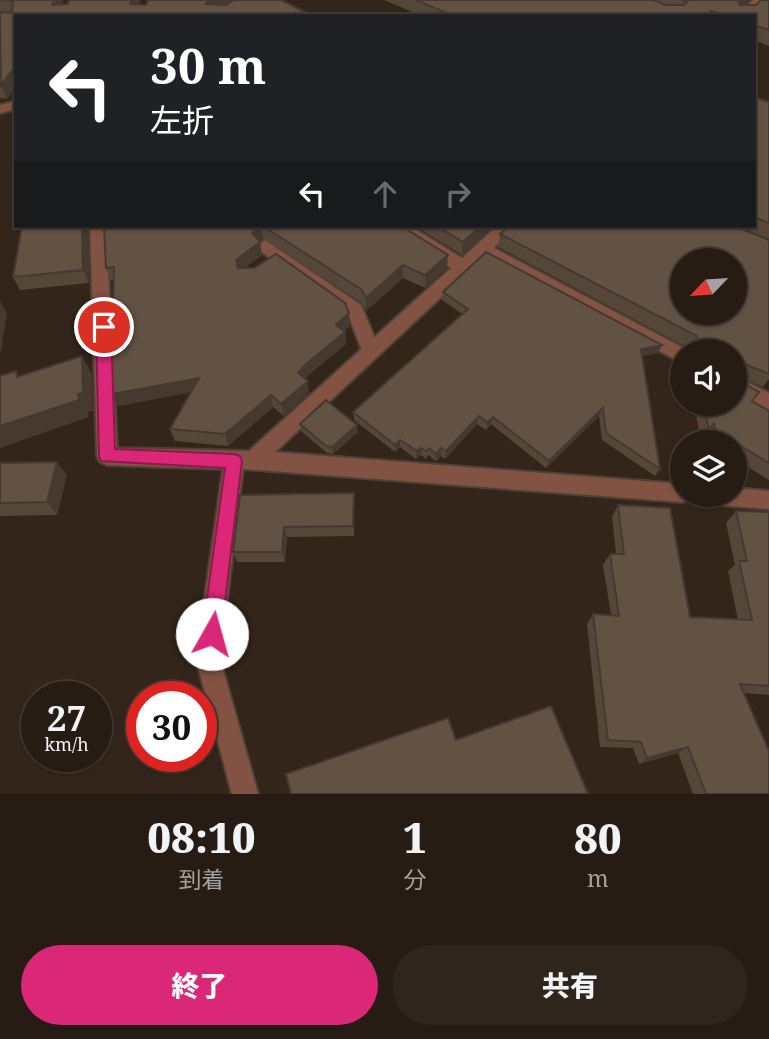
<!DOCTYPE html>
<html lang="ja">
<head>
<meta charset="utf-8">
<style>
  :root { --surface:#261c13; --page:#2e251c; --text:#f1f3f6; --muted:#a4a1a0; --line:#423a33; --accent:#db2777 }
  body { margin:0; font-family:"Noto Serif","Noto Sans JP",serif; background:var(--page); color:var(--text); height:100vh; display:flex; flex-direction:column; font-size:26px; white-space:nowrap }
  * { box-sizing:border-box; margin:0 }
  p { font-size:23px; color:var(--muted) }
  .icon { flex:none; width:38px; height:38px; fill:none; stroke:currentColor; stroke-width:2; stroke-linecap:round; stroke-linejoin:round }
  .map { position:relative; height:794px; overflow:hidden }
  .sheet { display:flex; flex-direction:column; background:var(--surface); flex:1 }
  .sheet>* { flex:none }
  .banner { position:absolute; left:14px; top:14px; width:742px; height:214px; border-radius:0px; box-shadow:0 2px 5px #0004,0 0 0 2px var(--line); background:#202124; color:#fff; overflow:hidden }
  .needle { width:46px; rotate:245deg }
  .fabs { position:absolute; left:670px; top:248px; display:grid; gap:14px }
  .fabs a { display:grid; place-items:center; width:77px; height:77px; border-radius:50%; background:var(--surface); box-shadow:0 2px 5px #0004,0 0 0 2px var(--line); font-size:35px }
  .speed { position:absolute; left:21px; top:681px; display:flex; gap:14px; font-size:35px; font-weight:700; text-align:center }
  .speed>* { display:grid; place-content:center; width:91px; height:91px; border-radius:50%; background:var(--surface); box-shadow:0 2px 5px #0004,0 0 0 2px var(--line); line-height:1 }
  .speed small { font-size:18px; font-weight:400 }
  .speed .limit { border:10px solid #d22; background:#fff; color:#111 }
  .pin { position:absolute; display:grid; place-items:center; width:60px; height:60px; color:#fff; margin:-30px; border:4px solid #fff; border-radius:50%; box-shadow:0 2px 7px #0007 }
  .me { position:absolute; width:77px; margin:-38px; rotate:7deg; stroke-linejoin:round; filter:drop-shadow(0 0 5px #0008) }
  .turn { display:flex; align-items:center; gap:24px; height:147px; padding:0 21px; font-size:32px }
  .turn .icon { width:91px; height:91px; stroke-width:2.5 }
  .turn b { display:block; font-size:49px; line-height:60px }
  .lanes { display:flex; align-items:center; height:66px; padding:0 21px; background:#0003; justify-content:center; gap:35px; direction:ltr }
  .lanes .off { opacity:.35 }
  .eta { display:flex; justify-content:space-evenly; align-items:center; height:119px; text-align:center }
  .eta b { font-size:42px; font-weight:800; line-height:49px }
  .button { display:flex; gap:14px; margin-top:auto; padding:14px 21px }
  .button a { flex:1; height:80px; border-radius:42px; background:var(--accent); color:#fff; font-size:28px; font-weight:800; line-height:80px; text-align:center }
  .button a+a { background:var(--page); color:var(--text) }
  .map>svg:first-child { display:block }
</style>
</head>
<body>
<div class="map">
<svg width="769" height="794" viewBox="0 0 769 794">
  <rect width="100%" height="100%" fill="#332519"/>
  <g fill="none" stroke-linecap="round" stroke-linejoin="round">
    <!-- service casing -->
    <g stroke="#4e4136" stroke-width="4">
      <path id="service" d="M265 240 361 305 380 351 378 356 371 358 364 356 348 314 259 250 257 246Z"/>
    </g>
    <!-- minor casing -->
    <g stroke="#4e4136" stroke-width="4">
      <path id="minor" d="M753 0H767L749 16H735Z
        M16 101V109L0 113V105Z
        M90 226H106L117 448 249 451 451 268 392 230 390 226H410L462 258 497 226H515L494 248 689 351 682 352V363L484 257 275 452 682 484V495H691L689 500 682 502 243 469 220 659 258 794H232L196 659 223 469 107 465 100 462 97 456Z
        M735 376 769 393V410L735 393Z
        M735 488 769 491V509L705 504 698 502 695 495H735Z"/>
    </g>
    <!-- service -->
    <use href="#service" fill="#825242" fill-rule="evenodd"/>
    <!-- minor -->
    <use href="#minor" fill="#825242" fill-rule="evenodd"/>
  </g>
  <!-- wall -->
  <path fill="#54473a" d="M0 0H63L62 4 140 0 138 5H146L233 0 224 5 313 16H16V87L7 99 0 98Z
    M384 0H749L743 5H756L769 0V46L754 40V16H422Z
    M754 97 769 102V239L738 226H754Z
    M88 226 89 283 20 290 13 277Z
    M104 226H401L447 268 425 288 403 278 366 311 362 303 263 238 259 241 262 255 245 268 349 313 350 326 344 331 345 332 346 344 307 376 305 379 309 393 284 416 273 407 228 446 175 441 170 429 191 392 118 406 112 394 114 280 111 281 106 268Z
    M415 226H493L462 255Z
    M500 234 769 240V379L763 387 740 377V381L752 401 769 411V480L735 459V443H709L707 434 701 442 694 404H735V352H686L688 348 498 247Z
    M443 292 662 345 658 353 642 356 660 469 655 476 602 440 599 416 546 468 491 424 486 430 477 424 445 459 441 456 436 461 428 455 426 459 421 455 416 459 400 447 395 452 354 420 353 412 462 314 442 300Z
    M300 424 358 432 333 454 327 453 301 431Z
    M0 463 67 475 57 515 0 516Z
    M354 493V536L287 537 285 562H237L233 552Z
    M618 505 690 617 738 620 728 571 735 565 726 523 736 511 769 512V695L744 693 769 794H693L678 753 639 764 633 748 600 747 587 624 593 614 611 615 603 565 610 554H616L612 517Z"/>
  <!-- shaded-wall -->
  <path fill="#453930" d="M54 0H63L57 16 52 5Z
    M132 0H140L134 16 130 4Z
    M208 0H233L210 14 206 4Z
    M739 0H749L733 14Z
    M14 68 16 72V87L7 99 1 85Z
    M82 226H88L89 283 83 270Z
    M260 226H261L263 238 256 245 260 242 262 255 238 273 236 260 252 233Z
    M481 226H493L462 255 463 242Z
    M448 255 447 268 425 288V275Z
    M403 265V278L366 311V298Z
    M0 301 7 313 0 356Z
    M349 313 350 326 337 337 336 325Z
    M345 332 346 344 307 376 300 385 298 373 306 364Z
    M662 345 658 353 637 357 641 349Z
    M82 356 92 374 93 411 88 412 89 417 0 448V426Z
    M199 378 203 390 118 406 112 394Z
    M308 381 309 393 284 416 281 404Z
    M271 395 273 407 228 446 225 434Z
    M603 408 599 416 546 468 549 461Z
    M479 416 477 424 445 459 446 451Z
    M493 417 491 424 486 430 487 422Z
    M357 425 358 432 333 454 332 447Z
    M400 440V447L395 452V445Z
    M421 448V455L416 459 417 451Z
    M441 448V456L436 461V454Z
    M57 462 67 475 57 515 47 502Z
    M284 527 287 537 285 562 282 552Z
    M688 747 678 753 639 764 647 758Z"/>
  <!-- building -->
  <path fill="#625244" stroke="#453930" stroke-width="2" fill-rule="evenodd" d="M0 0H54L52 5 68 4 69 0H132L130 4 146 5 148 0H208L206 4 226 5 234 0H281L313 16H16V68H14L1 85 0 12 12 13 13 1Z
    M416 0H653L665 5H684L687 2 682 0H739L738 1 740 5H756L761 0H769V30L754 25V16H726L711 11 706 16H454Z
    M754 97 769 102V223L754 217Z
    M22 226H82L83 270 13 277Z
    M104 226H260L252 233 260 242 236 260 238 268H254L276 254 345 303 349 313 336 325 345 332 306 364 298 373 308 381 281 404 271 395 225 434 170 429 199 378 112 394 110 354H112L114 267 106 268Z
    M263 226H401L448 255 425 275 403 265 366 298 362 290Z
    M437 226H481L463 242Z
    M509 226H734L769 240V374L740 362V381L759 392 752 401 769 411V463L716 431 714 423 709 430 703 404H735V352H692L691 342 698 340 697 336 500 234ZM682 261H735V313H682Z
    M486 252 662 345 641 349 660 469 606 433 603 408 549 461 493 417 487 422 479 416 446 451 441 448 436 454 429 448 426 451 421 448 417 451 400 440 395 445 353 412 468 309 443 292Z
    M82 356 83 393 78 394 79 400 0 426V376L16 371 17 377Z
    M326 400 357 425 332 447 326 446 300 424Z
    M57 462 47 502 0 503V463Z
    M354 493 353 526 284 527 282 552H233L240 495Z
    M618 505 670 508 690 617 752 620 739 561H747L736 511 769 512V686L740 684 769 751V794H706L688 747 647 758 641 742 608 740 593 614 619 616 610 554H624Z
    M551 706 588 794H291L286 774 448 718 456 740Z"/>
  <!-- route -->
  <path fill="#db2777" stroke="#8e194d" stroke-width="2" d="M104 321 111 327 115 449 234 454 240 456 242 461 221 634 218 641 212 644 205 641 202 634 225 468 101 461 99 456 96 327Z"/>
</svg>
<div class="fabs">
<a><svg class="needle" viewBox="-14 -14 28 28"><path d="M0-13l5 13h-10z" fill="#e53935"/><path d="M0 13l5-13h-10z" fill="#a4a1a0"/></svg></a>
<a><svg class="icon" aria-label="sound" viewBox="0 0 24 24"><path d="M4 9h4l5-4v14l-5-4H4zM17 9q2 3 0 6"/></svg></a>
<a><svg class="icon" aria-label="layers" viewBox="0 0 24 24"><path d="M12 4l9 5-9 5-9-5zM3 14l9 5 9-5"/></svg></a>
</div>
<div class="speed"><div>27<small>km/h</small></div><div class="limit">30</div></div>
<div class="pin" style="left:104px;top:327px;background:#d93025"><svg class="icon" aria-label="arrive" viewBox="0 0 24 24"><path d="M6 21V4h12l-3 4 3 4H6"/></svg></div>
<svg class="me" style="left:212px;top:634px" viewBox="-20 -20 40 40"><circle r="19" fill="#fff"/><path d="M0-13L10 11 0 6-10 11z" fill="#db2777"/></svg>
<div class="banner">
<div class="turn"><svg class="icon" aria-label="left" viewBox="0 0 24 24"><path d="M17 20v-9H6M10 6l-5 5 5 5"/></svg><div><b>30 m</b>左折</div></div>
<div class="lanes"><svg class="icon" aria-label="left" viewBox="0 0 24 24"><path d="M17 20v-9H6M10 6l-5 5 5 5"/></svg><svg class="icon off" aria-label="ahead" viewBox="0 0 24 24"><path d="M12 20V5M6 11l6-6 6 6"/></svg><svg class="icon off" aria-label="right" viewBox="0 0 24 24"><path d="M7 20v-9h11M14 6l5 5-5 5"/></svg></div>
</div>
</div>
<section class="sheet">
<div class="eta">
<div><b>08:10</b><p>到着</p></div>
<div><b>1</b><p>分</p></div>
<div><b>80</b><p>m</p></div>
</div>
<div class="button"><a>終了</a><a>共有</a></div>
</section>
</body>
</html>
